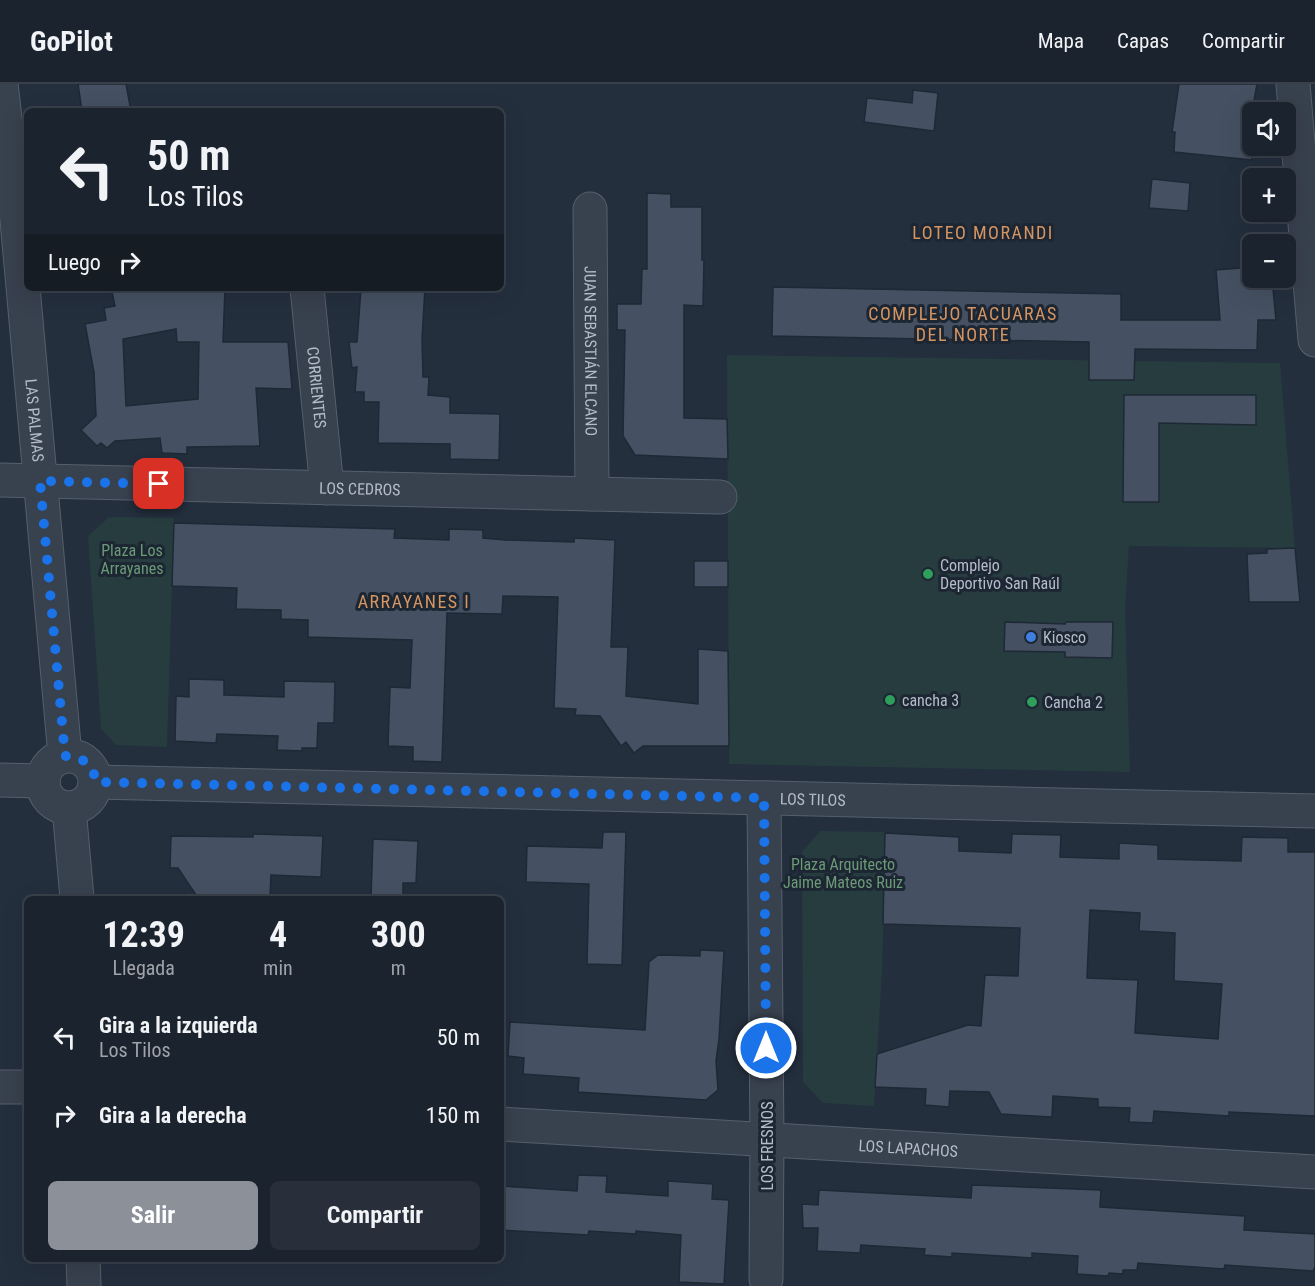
<!DOCTYPE html>
<html lang="es">
<head>
<meta charset="utf-8">
<style>
  :root { --surface:#1b232e; --page:#282f3a; --text:#f1f3f6; --muted:#a0a4aa; --line:#39404a; --accent:#8c9099 }
  body { margin:0; font-family:"Roboto Condensed",sans-serif; background:var(--page); color:var(--text); height:100vh; display:flex; flex-direction:column; font-size:22px; white-space:nowrap }
  * { box-sizing:border-box; margin:0 }
  p { font-size:20px; color:var(--muted) }
  .icon { flex:none; width:33px; height:33px; fill:none; stroke:currentColor; stroke-width:2; stroke-linecap:round; stroke-linejoin:round }
  .map { position:relative; flex:1; overflow:hidden }
  .panel { position:absolute; left:24px; top:812px; width:480px; height:366px; display:flex; flex-direction:column; background:var(--surface); border-radius:9px; box-shadow:0 6px 24px #0002,0 0 0 2px var(--line) }
  .panel>* { flex:none }
  .top-card { position:absolute; left:24px; top:24px; width:480px; height:183px; border-radius:9px; box-shadow:0 6px 24px #0002,0 0 0 2px var(--line); background:#1b232e; color:var(--text); overflow:hidden }
  .tools { position:absolute; left:1242px; top:18px; display:grid; gap:12px }
  .tools a { display:grid; place-items:center; width:54px; height:54px; border-radius:9px; background:var(--surface); box-shadow:0 6px 24px #0002,0 0 0 2px var(--line); font-size:30px }
  .pin { position:absolute; display:grid; place-items:center; width:51px; height:51px; color:#fff; margin:-26px; border-radius:12px; box-shadow:0 3px 9px #0006 }
  .me { position:absolute; width:66px; margin:-33px; rotate:0deg; stroke-linejoin:round; filter:drop-shadow(0 0 4px #0008) }
  .turn { display:flex; align-items:center; gap:21px; height:126px; padding:0 24px; font-size:27px }
  .turn .icon { width:78px; height:78px; stroke-width:2.5 }
  .turn b { display:block; font-size:42px; line-height:51px }
  .then { display:flex; align-items:center; height:57px; padding:0 24px; background:#0003; gap:12px; font-size:22px }
  .eta { display:flex; justify-content:space-evenly; align-items:center; height:102px; text-align:center }
  .eta b { font-size:36px; font-weight:700; line-height:42px }
  .cta { display:flex; gap:12px; margin-top:auto; padding:12px 24px }
  .cta a { flex:1; height:69px; border-radius:9px; background:var(--accent); color:#fff; font-size:24px; font-weight:700; line-height:69px; text-align:center }
  .cta a+a { background:var(--page); color:var(--text) }
  ul { padding:0; list-style:none }
  li { display:flex; align-items:center; gap:18px; height:78px; padding:0 24px }
  li div { flex:1 }
  li b { display:block; font-size:22px }
  li em { font-style:normal }
  header { display:flex; align-items:center; gap:36px; box-sizing:border-box; height:84px; padding:0 30px; background:var(--surface); border-bottom:2px solid var(--line) }
  header strong { font-size:28px }
  nav { display:flex; gap:33px; margin-inline-start:auto; font-size:21px }
  .map>svg:first-child { display:block }
</style>
</head>
<body>
<header>
<strong>GoPilot</strong>
<nav><a>Mapa</a><a>Capas</a><a>Compartir</a></nav>
</header>
<div class="map">
<svg width="1315" height="1202" viewBox="0 0 1315 1202">
  <rect width="100%" height="100%" fill="#242f3e"/>
  <!-- green -->
  <path fill="#263c3f" d="M727 271 1280 279 1295 464 1129 462 1125 523 1130 688 729 680Z
    M109 433 174 434 167 663 116 661 101 645 88 452Z
    M820 747 886 748 882 887 874 1022 823 1019 803 998 802 768Z"/>
  <!-- building -->
  <path fill="#455162" stroke="#1f2835" stroke-width="1.5" fill-rule="evenodd" d="M78 0H126L131 27H82Z
    M1179 0H1257L1252 28V76L1174 68 1175 48H1172Z
    M913 6 938 9 934 47 864 38 867 14 912 19Z
    M1152 95 1190 99 1188 127 1149 124Z
    M647 109 671 110V123H702V176H704L703 222 684 221V334L727 335 728 375 635 371 623 352 625 246H617V220H641L642 185H647Z
    M1252 183V194H1272L1276 236H1258L1257 266 1135 265 1134 296H1089V258L772 252 773 203 1121 210V236H1220L1216 186Z
    M111 204H225L223 258H288L292 305 256 304 260 362 187 363V370L162 369 160 354 115 357 107 364 101 359 97 362 81 346 96 332 94 288 85 240 106 236 104 224 115 222ZM176 245 177 258H199L198 315 126 322 123 255Z
    M361 204H425L422 255 423 293H429L428 311 450 313V329L500 330 499 376 450 375V360L378 359 379 318H364V308H355L357 283 352 284 349 258H357Z
    M1124 311H1256V341L1159 339V418H1123Z
    M174 439 395 445 394 454 449 456V445L483 446V454L505 456 574 458V454L615 456 611 563H628L626 612 698 620V565L728 567 729 662H643L634 669 626 658 621 662 600 632 575 631 576 625 554 624 558 513 503 512 502 530 447 529 442 678 413 677V663L388 662 390 603 410 604 412 556 308 553V536L281 535V526L236 525 237 504 172 502Z
    M1295 464 1300 518H1249L1247 470 1267 469V465Z
    M694 477H728V503H694Z
    M1005 538 1065 540 1066 538H1113L1112 574 1065 573V568L1004 567Z
    M189 595 224 596V611L284 613V597L335 598 334 639H318L317 664H302V667L277 666 278 652 217 650 216 659 175 657 176 612 189 613Z
    M603 748H626L622 881 587 880 589 800 526 798 527 762 602 764Z
    M885 749 959 753V767L1011 769 1012 750 1061 751 1060 773 1119 775V759L1158 761V775L1241 777 1242 753 1288 754V768H1315V1032L1229 1028V1032L1154 1027 1153 1039 1129 1038 1130 1024 1098 1023V1015L1053 1012 1052 1033 1001 1030 989 1008 950 1007 949 1023 925 1021 926 1005 875 1003 877 970 968 941 981 942 985 891 1018 892 1020 844 883 840ZM1090 826 1140 829 1139 847 1175 849 1174 897 1222 900 1218 955 1135 949 1138 896 1087 894Z
    M253 750 323 752 321 793 271 791 270 814H198L178 784H170L171 752 253 753Z
    M373 755 418 757 416 799H403V814H371Z
    M700 866 724 867 719 955 716 977 718 1006 706 1016 578 1008 579 994 523 990 524 974 508 972 510 938 645 946 649 878 658 871 700 872Z
    M578 1091 607 1092 606 1108 668 1112V1097L713 1100 712 1115 729 1116 724 1200 679 1198 681 1151 636 1147V1150L589 1147 588 1151 501 1146V1102L577 1107Z
    M972 1101 1101 1106 1100 1123 1245 1132 1244 1146 1315 1150V1183L1313 1187 1225 1181 1224 1185 1138 1179 1137 1186H1123V1190L1109 1189 1108 1192 1077 1190 1078 1172 1032 1169V1174L952 1169V1173L924 1171 925 1165 861 1161 860 1169 817 1167 818 1144H803L802 1120 818 1121 819 1106 971 1114Z"/>
  <g fill="none" stroke-linecap="round" stroke-linejoin="round">
    <!-- minor casing -->
    <g stroke="#565f6c" stroke-width="35">
      <g id="minor">
        <path id="s1" d="M1 0 17 136 65 672"/>
        <path d="M1293 0 1315 256"/>
        <path id="s2" d="M590 125 592 410"/>
        <path id="s3" d="M307 204 327 404"/>
        <path id="s4" d="M0 396 720 413"/>
        <circle cx="69" cy="698" r="26"/>
        <path d="M0 696 43 697"/>
        <path id="s5" d="M96 698 1315 727"/>
        <path d="M764 714 767 1056 766 1195"/>
        <path d="M69 724 77 814"/>
        <path d="M0 1003H27"/>
        <path id="s6" d="M501 1040 1315 1088"/>
        <path d="M83 1174 84 1202"/>
      </g>
    </g>
    <!-- minor -->
    <use href="#minor" stroke="#38414e" stroke-width="33"/>
  </g>
  <g fill="none" stroke-linecap="round" stroke-linejoin="round">
    <!-- route -->
    <path stroke="#1a73e8" stroke-width="10" stroke-dasharray="0 18" d="M159 400 40 397 65 672C83 672 93 681 96 698L764 714 766 964"/>
  </g>
  <!-- markers -->
  <g fill="#2e9e5b" stroke="#1d2633" stroke-width="2">
    <circle cx="928" cy="490" r="6"/>
    <circle cx="890" cy="616" r="6"/>
    <circle cx="1032" cy="618" r="6"/>
  </g>
  <circle fill="#3f7fe0" stroke="#1d2633" stroke-width="2" cx="1031" cy="553" r="6"/>
  <g text-anchor="middle" dominant-baseline="central" stroke-width="6" stroke-linejoin="round" paint-order="stroke">
    <!-- street labels -->
    <g font-size="16" fill="#b4bcc9" stroke="#1d2633">
      <text stroke="none"><textPath href="#s2" startOffset="142">JUAN SEBASTIÁN ELCANO</textPath></text>
      <text stroke="none"><textPath href="#s3" startOffset="100">CORRIENTES</textPath></text>
      <text stroke="none"><textPath href="#s1" startOffset="338">LAS PALMAS</textPath></text>
      <text stroke="none"><textPath href="#s4" startOffset="360">LOS CEDROS</textPath></text>
      <text stroke="none"><textPath href="#s5" startOffset="717">LOS TILOS</textPath></text>
      <text transform="translate(767 1062) rotate(-90)">LOS FRESNOS</text>
      <text stroke="none"><textPath href="#s6" startOffset="408">LOS LAPACHOS</textPath></text>
    </g>
    <!-- park labels -->
    <g font-size="16" fill="#6b9a76" stroke="#1d2633">
      <text x="132" y="466">Plaza Los<tspan x="132" dy="18">Arrayanes</tspan></text>
      <text x="843" y="780">Plaza Arquitecto<tspan x="843" dy="18">Jaime Mateos Ruiz</tspan></text>
    </g>
    <!-- poi labels -->
    <g font-size="16" fill="#b4bcc9" stroke="#1d2633" text-anchor="start">
      <text x="940" y="481">Complejo<tspan x="940" dy="18">Deportivo San Raúl</tspan></text>
      <text x="1043" y="553">Kiosco</text>
      <text x="902" y="616">cancha 3</text>
      <text x="1044" y="618">Cancha 2</text>
    </g>
    <!-- neighbourhood labels -->
    <g font-size="18" letter-spacing="1.5" fill="#d59563" stroke="#1d2633">
      <text x="983" y="148">LOTEO MORANDI</text>
      <text x="963" y="229">COMPLEJO TACUARAS<tspan x="963" dy="21">DEL NORTE</tspan></text>
      <text x="414" y="517">ARRAYANES I</text>
    </g>
  </g>
</svg>
<div class="tools">
<a><svg class="icon" aria-label="sound" viewBox="0 0 24 24"><path d="M4 9h4l5-4v14l-5-4H4zM17 9q2 3 0 6"/></svg></a>
<a>+</a>
<a>−</a>
</div>
<div class="pin" style="left:159px;top:400px;background:#d93025"><svg class="icon" aria-label="arrive" viewBox="0 0 24 24"><path d="M6 21V4h12l-3 4 3 4H6"/></svg></div>
<svg class="me" style="left:766px;top:964px" viewBox="-20 -20 40 40"><circle r="17" fill="#1a73e8" stroke="#fff" stroke-width="3"/><path d="M0-11L8 9 0 5-8 9z" fill="#fff"/></svg>
<div class="top-card">
<div class="turn"><svg class="icon" aria-label="left" viewBox="0 0 24 24"><path d="M17 20v-9H6M10 6l-5 5 5 5"/></svg><div><b>50 m</b>Los Tilos</div></div>
<div class="then">Luego<svg class="icon" aria-label="right" viewBox="0 0 24 24"><path d="M7 20v-9h11M14 6l5 5-5 5"/></svg></div>
</div>
<section class="panel">
<div class="eta">
<div><b>12:39</b><p>Llegada</p></div>
<div><b>4</b><p>min</p></div>
<div><b>300</b><p>m</p></div>
</div>
<ul>
<li><svg class="icon" aria-label="left" viewBox="0 0 24 24"><path d="M17 20v-9H6M10 6l-5 5 5 5"/></svg><div><b>Gira a la izquierda</b><p>Los Tilos</p></div><em>50 m</em></li>
<li><svg class="icon" aria-label="right" viewBox="0 0 24 24"><path d="M7 20v-9h11M14 6l5 5-5 5"/></svg><div><b>Gira a la derecha</b></div><em>150 m</em></li>
</ul>
<div class="cta"><a>Salir</a><a>Compartir</a></div>
</section>
</div>
</body>
</html>
